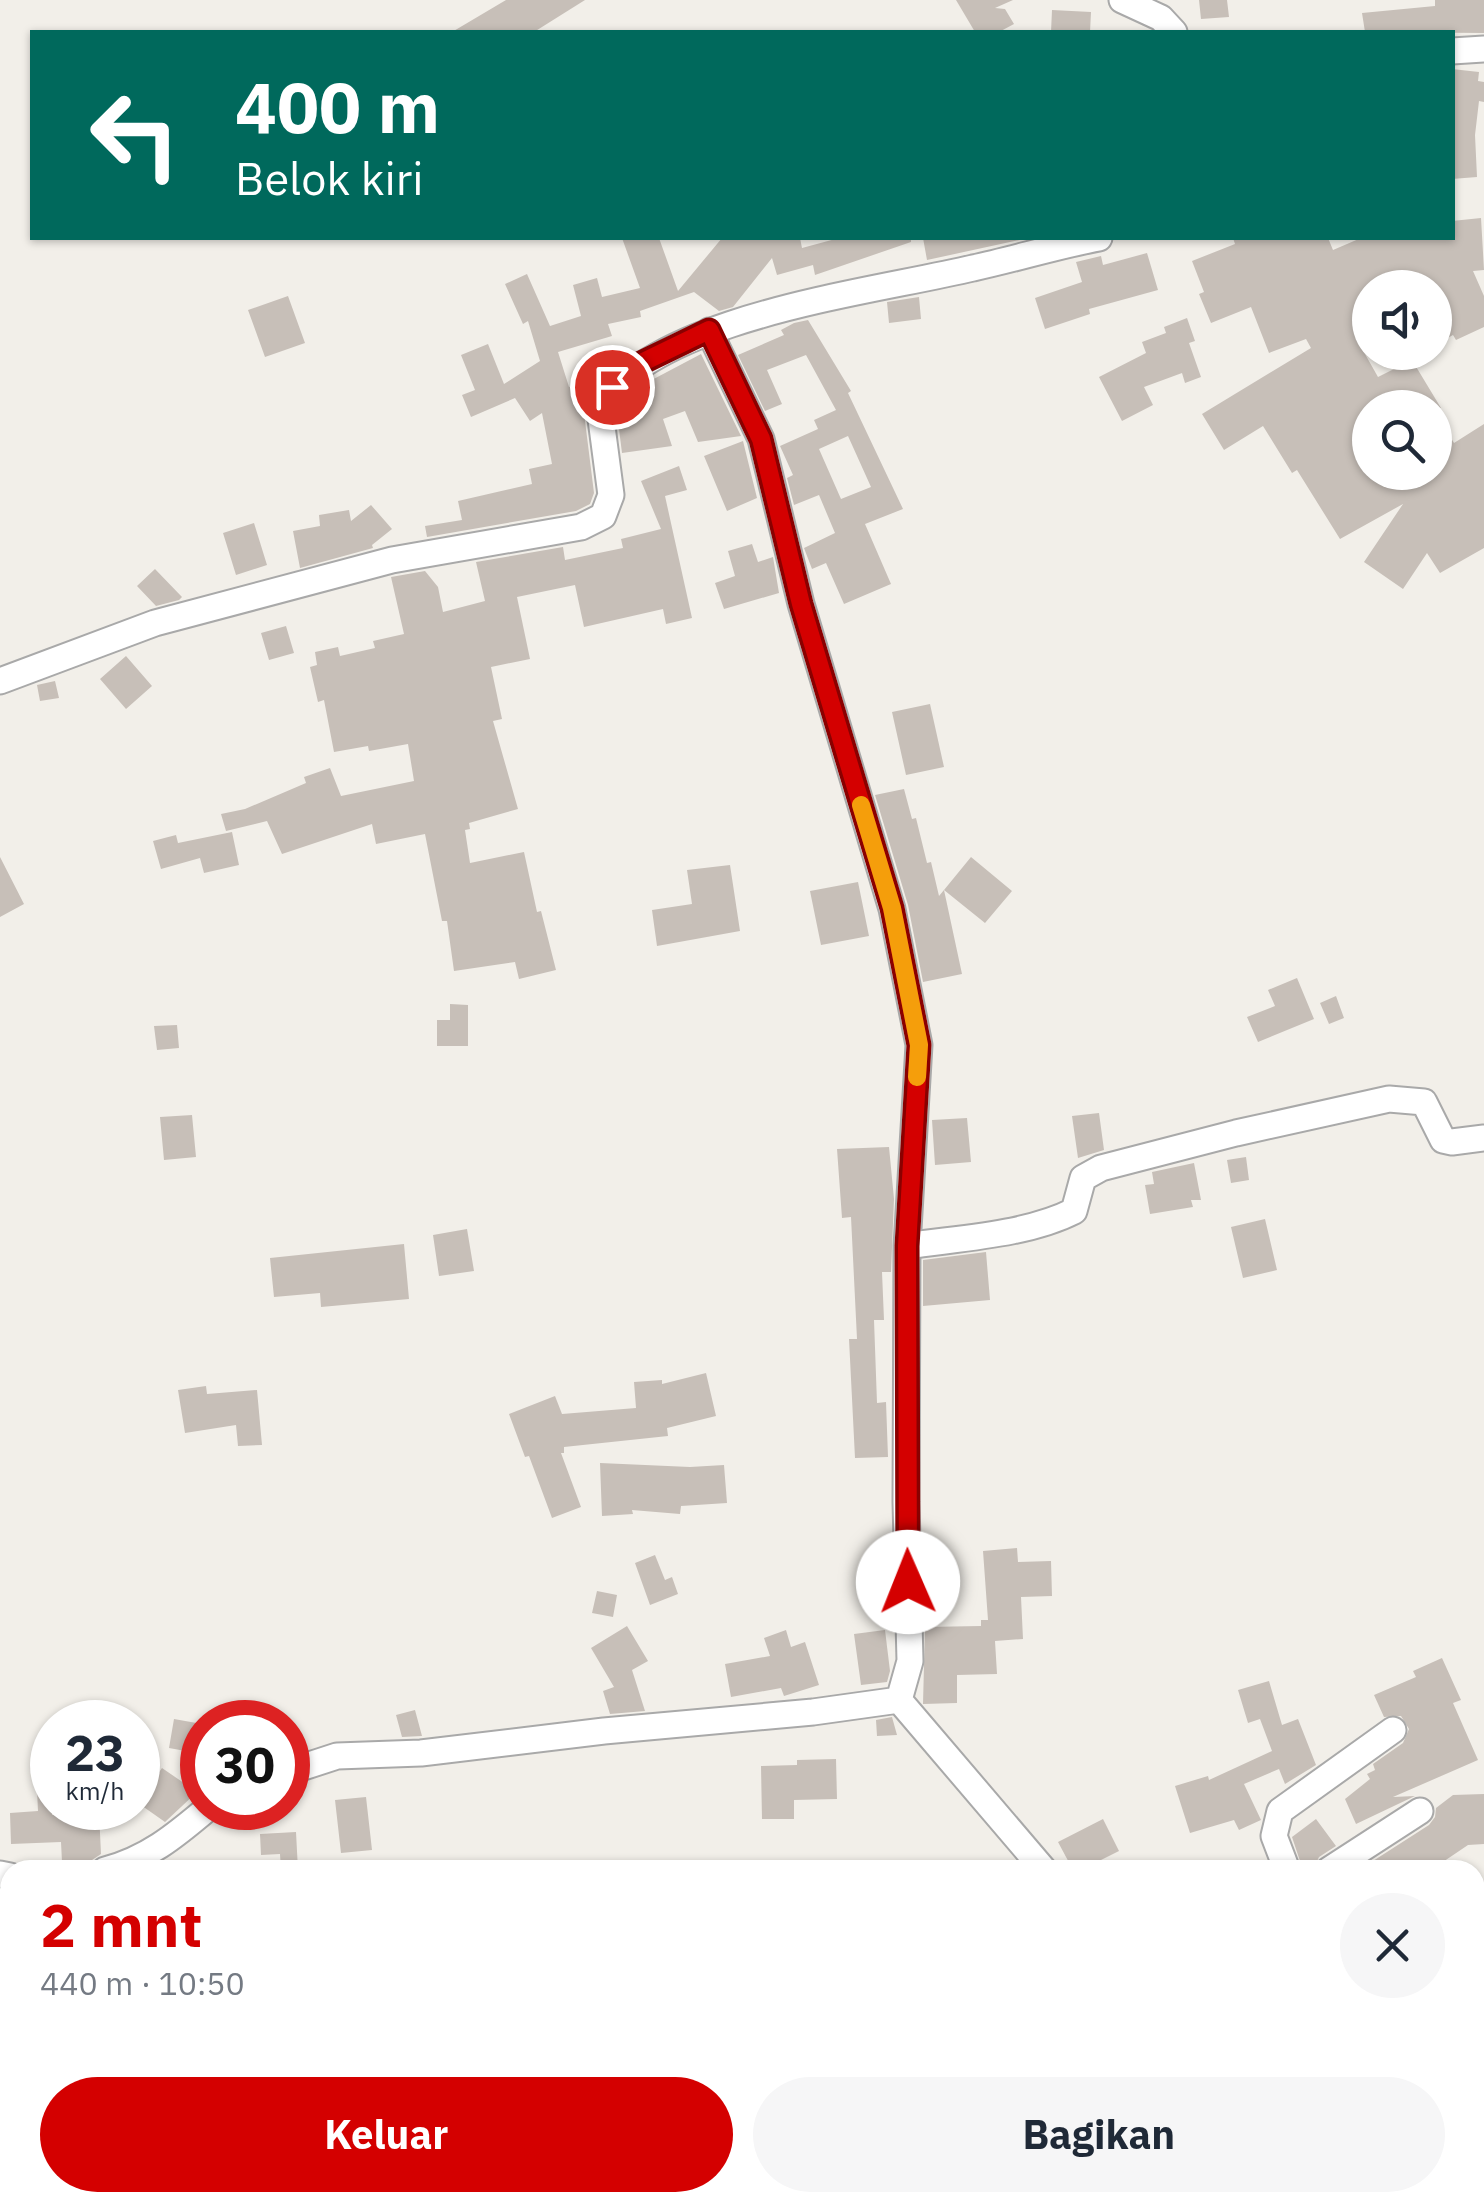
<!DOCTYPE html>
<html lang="id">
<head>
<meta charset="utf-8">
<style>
  :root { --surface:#fff; --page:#f6f6f7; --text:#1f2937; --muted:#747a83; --accent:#d40000 }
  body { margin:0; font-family:"IBM Plex Sans",sans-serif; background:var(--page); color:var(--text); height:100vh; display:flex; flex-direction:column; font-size:38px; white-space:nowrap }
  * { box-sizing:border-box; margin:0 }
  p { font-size:32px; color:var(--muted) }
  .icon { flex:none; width:55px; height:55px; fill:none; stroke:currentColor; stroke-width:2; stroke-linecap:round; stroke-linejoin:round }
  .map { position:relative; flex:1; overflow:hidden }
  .sheet { position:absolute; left:0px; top:1860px; width:1485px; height:352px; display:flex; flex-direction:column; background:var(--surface); border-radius:30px 30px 0 0; box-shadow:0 2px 8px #0004 }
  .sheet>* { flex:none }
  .guide { position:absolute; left:30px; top:30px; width:1425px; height:210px; border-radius:0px; box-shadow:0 2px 8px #0004; background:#00695c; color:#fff; overflow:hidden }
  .buttons { position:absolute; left:1352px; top:270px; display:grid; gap:20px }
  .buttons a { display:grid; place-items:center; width:100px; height:100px; border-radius:50%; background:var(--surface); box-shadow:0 2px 8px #0004; font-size:50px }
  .speed { position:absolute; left:30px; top:1700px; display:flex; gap:20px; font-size:50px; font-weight:700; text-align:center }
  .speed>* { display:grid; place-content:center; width:130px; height:130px; border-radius:50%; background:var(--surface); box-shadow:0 2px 8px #0004; line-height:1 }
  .speed small { font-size:25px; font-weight:400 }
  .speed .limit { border:15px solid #d22; background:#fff; color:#111 }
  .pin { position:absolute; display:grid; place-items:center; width:85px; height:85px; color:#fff; margin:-42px; border:5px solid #fff; border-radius:50%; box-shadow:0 2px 10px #0007 }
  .me { position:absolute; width:110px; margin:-55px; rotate:359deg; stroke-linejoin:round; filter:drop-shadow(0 0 8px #0008) }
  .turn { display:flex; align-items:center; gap:35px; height:210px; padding:0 40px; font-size:45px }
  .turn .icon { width:130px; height:130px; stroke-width:2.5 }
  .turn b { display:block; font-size:70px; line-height:85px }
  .round { display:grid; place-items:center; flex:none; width:105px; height:105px; border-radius:52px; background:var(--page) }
  .headline { display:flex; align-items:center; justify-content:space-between; height:170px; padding:0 40px }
  h1 { font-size:60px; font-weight:700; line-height:75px; color:var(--accent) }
  .cta { display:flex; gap:20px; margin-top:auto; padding:20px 40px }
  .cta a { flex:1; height:115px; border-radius:60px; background:var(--accent); color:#fff; font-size:40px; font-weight:700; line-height:115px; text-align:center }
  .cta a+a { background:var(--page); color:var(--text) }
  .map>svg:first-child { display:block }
</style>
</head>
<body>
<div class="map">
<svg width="1484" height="2212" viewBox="0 0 1484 2212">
  <rect width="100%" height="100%" fill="#f2efe9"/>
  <!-- building -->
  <path fill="#c7bfb8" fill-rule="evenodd" d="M506 0H585L534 32H452Z
    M956 0H1013L995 8 1005 9 1014 24 999 32H975Z
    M1199 0H1227L1229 17 1201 19Z
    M1435 0H1484V33L1365 32 1362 13 1435 6Z
    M1052 10 1091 12 1090 32H1051Z
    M1452 69 1479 72 1478 81 1484 82V102L1479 101 1475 135 1477 177 1452 179Z
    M1481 218 1484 270 1473 271 1484 296V327L1456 340 1453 335 1435 345V288H1370V342L1361 347 1378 377 1412 360 1441 408H1370V472H1435V412L1454 443 1484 424V548L1440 573 1427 553 1403 589 1364 562 1403 504 1340 539 1297 470 1292 473 1263 426 1224 450 1202 414 1311 348 1306 339 1269 353 1251 307 1211 323 1199 294 1204 292 1192 261 1235 244 1233 238H1328L1333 250 1361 238H1452V221Z
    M622 238H659L678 291 722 238H800L802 248 839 238H911V242L815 275 813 265 777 275 772 258 733 307 719 311 694 292 640 311 641 317 608 324 612 336 558 352 569 387 586 382 589 391 583 405 594 493 590 504 576 511 427 537 425 526 462 520 458 501 532 484 529 469 552 464 542 413 530 421 515 398 471 417 462 395 475 390 461 355 488 344 504 384 540 361 528 321 523 324 505 284 527 274 550 326 581 316 573 285 597 278 602 297 640 288Z
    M923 238H1029L927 260Z
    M1147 253 1158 290 1089 309 1090 314 1045 329 1035 298 1082 282 1076 262 1101 256 1103 265Z
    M288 296 305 343 265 357 248 310Z
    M919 297 921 319 889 323 887 302Z
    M1187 318 1195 341 1189 343 1201 377 1185 383 1182 373 1144 387 1153 405 1122 421 1099 377 1146 353 1142 342 1166 333 1164 327Z
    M808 320 851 391 848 393 903 509 865 524 891 584 844 604 826 563 812 569 804 548 835 533 819 495 794 505 787 478 793 475 780 446 818 429 814 420 836 410 806 355 767 370 782 404 765 411 738 355 784 335 781 330 794 323ZM848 436 871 487 841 499 819 449Z
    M701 354 741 436 698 442 685 411 663 419 672 446 622 453 618 421 641 417 634 402 653 394 648 382Z
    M743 441 757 498 727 511 704 456Z
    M679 466 687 490 665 496 692 618 666 624 663 609 584 627 575 585 517 597 530 659 491 667 502 719 493 721 518 809 469 823 470 829 465 830 470 863 524 852 537 912 541 911 556 970 519 979 515 962 454 971 447 921H442L425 834 376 844 372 824 282 854 267 821 226 831 221 814 245 809 306 783 304 777 330 768 341 796 414 781 408 744 369 751 368 746 334 752 324 700 318 702 310 667 317 665 315 652 338 647 340 656 375 648 373 641 404 634 391 577 425 571 438 587 443 612 485 601 476 562 563 547 565 560 623 548 621 539 661 529 641 481Z
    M371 505 392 529 372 545 373 548 300 568 293 531 320 526 319 515 349 510 351 521Z
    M254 523 267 565 236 575 223 533Z
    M752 544 758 562 773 557 779 593 724 609 715 583 735 576 728 551Z
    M155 569 182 597 179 600 156 606 137 586Z
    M286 626 294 653 269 660 261 633Z
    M126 656 152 686 126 709 100 679Z
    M55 681 59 698 40 701 37 685Z
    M930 704 944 767 906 775 892 712Z
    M904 789 912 819 916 818 927 863 931 862 939 896 944 890 962 974 923 982 908 905 875 795Z
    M232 832 239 865 204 873 200 858 161 869 153 841 176 835 178 843Z
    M0 857 24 904 0 917Z
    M971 857 1012 891 985 923 944 890Z
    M730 865 740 931 657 946 652 910 692 904 687 870Z
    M858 882 869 936 821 945 810 891Z
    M1297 978 1314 1019 1258 1042 1247 1017 1275 1006 1268 990Z
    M1336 996 1344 1018 1329 1024 1320 1003Z
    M450 1004 468 1005V1046H437V1020H450Z
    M177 1025 179 1048 157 1050 154 1026Z
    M1099 1113 1104 1150 1078 1158 1072 1116Z
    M192 1115 196 1157 164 1160 160 1117Z
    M967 1118 971 1162 935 1165 932 1120Z
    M889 1147 894 1199 891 1272H882L884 1320H874L877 1403 886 1402 888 1457 855 1458 849 1339H857L851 1217 842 1218 837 1149Z
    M1246 1157 1249 1180 1231 1183 1227 1160Z
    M1194 1163 1201 1200H1191L1193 1207 1150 1214 1145 1185 1154 1184 1152 1172Z
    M1265 1219 1277 1270 1243 1278 1231 1227Z
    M467 1229 474 1271 439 1276 433 1235Z
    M404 1244 409 1299 321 1307 320 1293 274 1297 270 1258Z
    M986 1252 990 1300 923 1306V1260Z
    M706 1373 716 1416 667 1428 668 1436 564 1447V1453H561L581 1507 552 1518 529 1456 525 1457 509 1414 555 1396 562 1414 636 1408 634 1382 662 1380V1384Z
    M206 1386 207 1394 257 1390 262 1445 238 1446 236 1425 185 1433 178 1390Z
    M600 1463 690 1467 724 1465 727 1503 681 1506 680 1514 632 1510 633 1514 602 1516Z
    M1017 1548 1018 1562 1051 1561 1052 1596 1021 1597 1023 1639 995 1641 997 1674 957 1675V1703L923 1704 925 1627 981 1626V1620H988L983 1551Z
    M655 1555 665 1580 672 1577 678 1594 650 1605 635 1563Z
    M597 1591 617 1595 613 1617 592 1613Z
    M627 1626 648 1661 632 1670 645 1711 610 1714 603 1691 614 1687 591 1648Z
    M786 1630 791 1647 805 1642 819 1685 784 1696 781 1688 731 1697 725 1664 770 1656 764 1638Z
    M885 1630 890 1671 887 1682 861 1685 854 1634Z
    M1442 1658 1461 1700 1453 1703 1478 1760 1393 1797 1415 1796 1356 1824 1345 1799 1370 1779 1367 1774 1375 1770 1373 1764 1403 1743 1409 1729 1401 1716 1384 1717 1374 1695 1416 1677 1413 1671Z
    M1269 1681 1282 1725 1298 1719 1316 1765 1285 1784 1279 1769 1244 1784 1261 1820 1239 1830 1234 1820 1190 1833 1175 1786 1208 1776 1209 1780 1272 1751 1260 1719 1248 1723 1238 1690Z
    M415 1710 422 1736 402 1737 396 1715Z
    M892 1717 897 1735 877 1736 876 1720Z
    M174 1719 202 1724V1754L169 1748Z
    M52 1748V1815L99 1812 101 1854 92 1860 62 1862 61 1842 11 1844 10 1813 38 1811 35 1749Z
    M836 1759 837 1799 794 1800V1819H762L761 1766 797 1765V1760Z
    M162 1768 197 1792 165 1822 138 1803Z
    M1484 1794V1844L1468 1845 1431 1870H1377L1373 1861 1429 1825 1435 1817 1436 1808 1453 1795Z
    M366 1797 372 1850 341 1853 335 1800Z
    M1103 1819 1119 1851 1081 1870H1073L1058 1842Z
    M1316 1819 1336 1846 1319 1857 1313 1870H1303L1292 1837Z
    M296 1832 298 1870H281L280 1854 261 1855 260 1834Z"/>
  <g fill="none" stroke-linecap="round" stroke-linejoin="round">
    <!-- minor casing -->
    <g stroke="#a9a9a9" stroke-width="29">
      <path id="minor" d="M1122 0 1161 18 1174 32
        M1452 51 1484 49
        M709 331 761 439 801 604 892 909 919 1045 907 1246 906 1502 910 1661 899 1700
        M0 681 155 623 392 560 581 527 603 516 611 495 599 404C665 315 868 293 973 268 1015 259 1056 246 1099 238
        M907 1246C959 1238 1027 1235 1074 1211L1083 1178 1101 1168 1236 1133 1389 1099 1424 1102 1443 1140 1452 1142 1484 1138
        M899 1700 1044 1870
        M288 1772 337 1756 421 1753 604 1731 813 1712 899 1700
        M105 1870C147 1859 175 1836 208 1808
        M1287 1870 1274 1836 1280 1811 1393 1730
        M1329 1870 1420 1811
        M0 1874 10 1876
        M1230 2202 1231 2212"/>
    </g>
    <!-- minor -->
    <use href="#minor" stroke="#fff" stroke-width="25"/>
  </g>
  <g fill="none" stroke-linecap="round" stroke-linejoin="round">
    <!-- route casing -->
    <g stroke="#8a0000" stroke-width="25">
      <path id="route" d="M612 387 641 363 709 330 761 439 801 604 892 908 919 1045 907 1246 908 1582"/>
    </g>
    <!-- route -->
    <use href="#route" stroke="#d40000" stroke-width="18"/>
    <!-- slow -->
    <path stroke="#f59e0b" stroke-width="18" d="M861 805 892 908 919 1045 917 1077"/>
  </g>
</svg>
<div class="buttons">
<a><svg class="icon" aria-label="sound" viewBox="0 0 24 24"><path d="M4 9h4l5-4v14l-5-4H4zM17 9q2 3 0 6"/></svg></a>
<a><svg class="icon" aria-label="search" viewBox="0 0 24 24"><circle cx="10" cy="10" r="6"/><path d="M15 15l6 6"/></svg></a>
</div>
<div class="speed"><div>23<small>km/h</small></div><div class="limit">30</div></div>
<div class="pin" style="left:612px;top:387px;background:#d93025"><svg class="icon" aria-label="arrive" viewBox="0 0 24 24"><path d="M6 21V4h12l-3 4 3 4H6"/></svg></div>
<svg class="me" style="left:908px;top:1582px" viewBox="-20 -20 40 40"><circle r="19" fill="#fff"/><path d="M0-13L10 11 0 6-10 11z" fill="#d40000"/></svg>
<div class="guide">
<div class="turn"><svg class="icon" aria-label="left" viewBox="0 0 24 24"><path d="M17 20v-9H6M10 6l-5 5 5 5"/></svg><div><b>400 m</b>Belok kiri</div></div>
</div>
<section class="sheet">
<div class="headline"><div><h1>2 mnt</h1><p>440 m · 10:50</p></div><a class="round"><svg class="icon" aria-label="close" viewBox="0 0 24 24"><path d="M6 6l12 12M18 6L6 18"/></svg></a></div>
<div class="cta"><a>Keluar</a><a>Bagikan</a></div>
</section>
</div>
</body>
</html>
